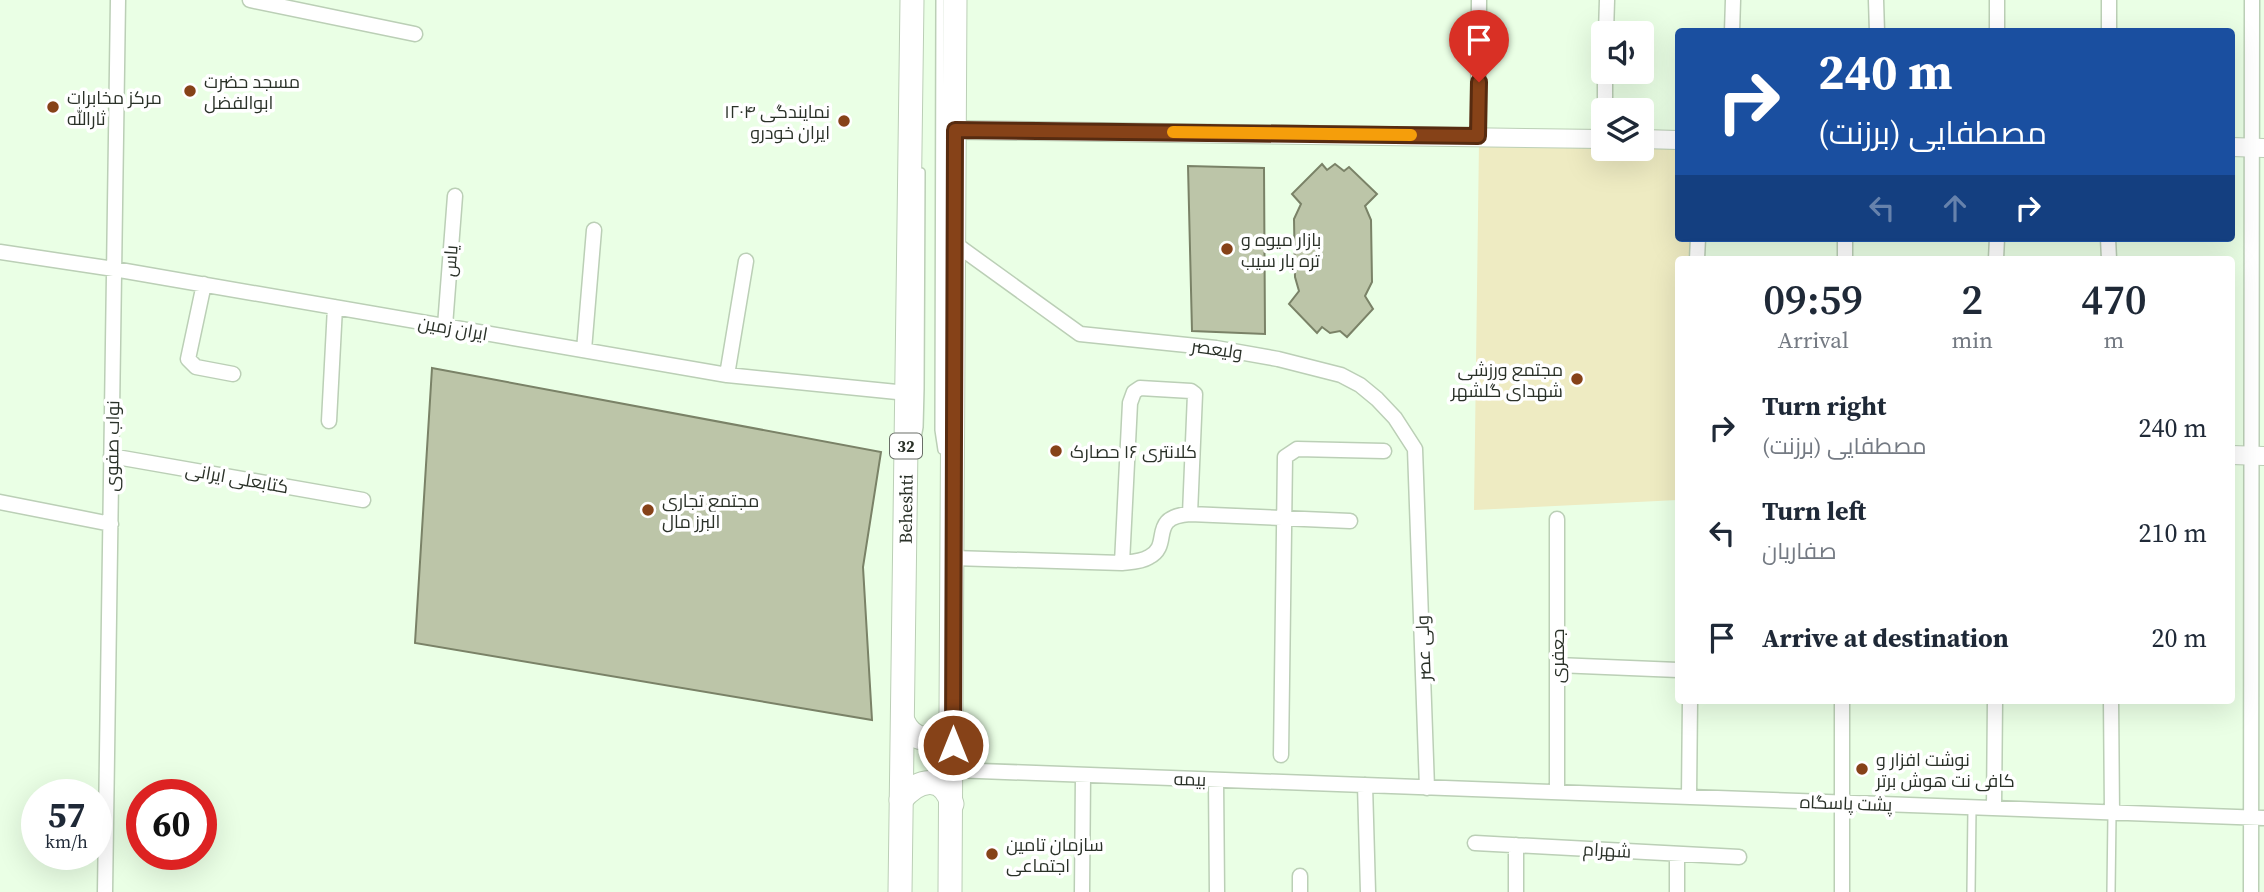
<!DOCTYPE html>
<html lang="en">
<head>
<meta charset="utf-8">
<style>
  :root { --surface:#fff; --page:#f2f2f3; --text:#1f2937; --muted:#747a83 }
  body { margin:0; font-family:"Source Serif 4",Cairo,serif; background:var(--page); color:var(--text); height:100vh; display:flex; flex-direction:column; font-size:26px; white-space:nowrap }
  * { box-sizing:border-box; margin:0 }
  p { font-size:23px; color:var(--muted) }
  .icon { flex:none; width:38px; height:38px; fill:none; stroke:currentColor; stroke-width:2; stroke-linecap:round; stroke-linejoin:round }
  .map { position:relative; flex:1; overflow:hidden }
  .side { position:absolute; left:1675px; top:256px; width:560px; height:448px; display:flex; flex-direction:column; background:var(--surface); border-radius:7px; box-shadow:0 7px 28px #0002 }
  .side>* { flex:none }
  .banner { position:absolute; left:1675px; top:28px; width:560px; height:214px; border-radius:7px; box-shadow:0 7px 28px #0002; background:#1a4fa0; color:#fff; overflow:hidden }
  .buttons { position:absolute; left:1591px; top:21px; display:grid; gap:14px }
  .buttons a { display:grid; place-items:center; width:63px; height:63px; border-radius:7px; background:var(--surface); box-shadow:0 7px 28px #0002; font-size:35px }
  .speed { position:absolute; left:21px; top:779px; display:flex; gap:14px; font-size:35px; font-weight:700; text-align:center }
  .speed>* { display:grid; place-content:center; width:91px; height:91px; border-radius:50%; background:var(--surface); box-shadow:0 7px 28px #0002; line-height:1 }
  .speed small { font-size:18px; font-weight:400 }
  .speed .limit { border:10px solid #d22; background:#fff; color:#111 }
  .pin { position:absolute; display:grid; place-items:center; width:60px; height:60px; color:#fff; margin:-72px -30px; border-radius:50% 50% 50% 0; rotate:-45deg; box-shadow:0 0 7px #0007 }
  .pin .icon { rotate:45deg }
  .me { position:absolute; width:77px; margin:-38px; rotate:0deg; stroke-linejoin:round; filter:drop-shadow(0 0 5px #0008) }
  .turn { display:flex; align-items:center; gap:24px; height:147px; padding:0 28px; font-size:32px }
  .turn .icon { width:91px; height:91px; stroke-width:2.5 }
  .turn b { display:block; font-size:49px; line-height:60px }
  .lanes { display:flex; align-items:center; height:66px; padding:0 28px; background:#0003; justify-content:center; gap:35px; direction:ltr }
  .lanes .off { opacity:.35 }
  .eta { display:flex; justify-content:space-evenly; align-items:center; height:119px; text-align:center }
  .eta b { font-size:42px; font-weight:600; line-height:49px }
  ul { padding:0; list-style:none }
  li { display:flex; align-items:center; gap:21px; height:105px; padding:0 28px }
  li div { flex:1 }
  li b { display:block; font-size:26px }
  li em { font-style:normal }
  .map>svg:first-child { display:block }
</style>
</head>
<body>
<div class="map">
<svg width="2264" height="892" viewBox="0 0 2264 892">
  <rect width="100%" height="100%" fill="#eaffe5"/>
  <!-- green -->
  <path fill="#eeebc2" d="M1479 142 1603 144V149H1642V145H1678V238H1696V259H1678V500L1474 510Z"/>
  <!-- building -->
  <path fill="#bcc5a8" stroke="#7a8267" stroke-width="2" d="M1322 164 1327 170 1335 164 1344 171 1349 167 1377 194 1365 206 1371 220 1372 282 1365 296 1373 309 1347 337 1340 331 1330 333 1322 327 1317 333 1289 304 1299 291 1295 277 1294 219 1301 204 1292 194Z
    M1188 166 1264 168 1265 334 1192 331Z
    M432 368 881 452 863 567 872 720 415 643Z"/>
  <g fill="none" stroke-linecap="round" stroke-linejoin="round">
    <!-- service casing -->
    <g stroke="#bbcfb6" stroke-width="10">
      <path id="service" d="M940 0 939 430 942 450
        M916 443 919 427 920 389 921 172
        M1971 892 1972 808
        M2111 892 2112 814"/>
    </g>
    <!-- minor casing -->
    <g stroke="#bbcfb6" stroke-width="17">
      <path id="minor" d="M250 0 415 34
        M1876 0 1877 32
        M1732 32 1733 0
        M1997 32V0
        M2109 32V0
        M1606 33 1607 0
        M1605 110V72
        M1478 136 1479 0
        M2108 238 2109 259
        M954 243 1080 334 1216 348 1278 359 1341 375 1360 385 1377 399 1395 418 1415 449 1427 788
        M0 252 114 269 727 375 907 393
        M1697 259 1698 238
        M1845 259V238
        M1996 259 1997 238
        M204 284 188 359 196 367 233 374
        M445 326 455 196
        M584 350 594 230
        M727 375 746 261
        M329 421 335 307
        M111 456 363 500
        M0 502 111 524
        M953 558 1122 563C1131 562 1141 562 1149 557 1173 545 1147 517 1190 514L1350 521
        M1122 563 1130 403 1134 392 1140 388 1191 391 1195 394 1190 514
        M1557 665 1678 670
        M2111 700 2112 813
        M1281 755 1285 457 1297 449 1384 451
        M953 770 2264 818
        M1216 780 1217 892
        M1365 785 1368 892
        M1557 792V519
        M1689 797 1690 700
        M1994 808 1995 700
        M1475 843 1739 857
        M1300 876V892
        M105 892 118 0
        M1082 892 1083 775
        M1516 892V845
        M1677 892V854
        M1842 892V700
        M2251 892 2252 0"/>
    </g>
    <!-- tertiary casing -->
    <g stroke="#bbcfb6" stroke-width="20">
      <path id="tertiary" d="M955 130 1603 139
        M1642 139 1678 140
        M2231 147 2264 148
        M2231 455 2264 456"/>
    </g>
    <!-- primary casing -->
    <g stroke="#bbcfb6" stroke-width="25">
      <g id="primary">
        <path d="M903 721C915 747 941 742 953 719"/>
        <path d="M901 800C918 779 943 773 952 804"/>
        <path id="s1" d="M900 892 912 0"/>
        <path d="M950 892 955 0"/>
      </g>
    </g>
    <!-- service -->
    <use href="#service" stroke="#fff" stroke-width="7"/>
    <!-- minor -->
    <use href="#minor" stroke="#fff" stroke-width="14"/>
    <!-- tertiary -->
    <use href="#tertiary" stroke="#fff" stroke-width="18"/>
    <!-- primary -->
    <use href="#primary" stroke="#fff" stroke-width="23"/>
  </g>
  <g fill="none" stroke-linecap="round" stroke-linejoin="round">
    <!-- route casing -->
    <g stroke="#572b10" stroke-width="18">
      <path id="route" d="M953 745 955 130 1478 136 1479 82"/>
    </g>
    <!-- route -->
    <use href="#route" stroke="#864218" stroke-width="12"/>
    <!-- slow -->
    <path stroke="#f59e0b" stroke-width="12" d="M1173 132 1411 135"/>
  </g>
  <!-- markers -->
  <g fill="#864218" stroke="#fff" stroke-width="2.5">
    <circle cx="190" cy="91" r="7"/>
    <circle cx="53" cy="107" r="7"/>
    <circle cx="844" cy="121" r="7"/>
    <circle cx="1227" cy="249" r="7"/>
    <circle cx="1577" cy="379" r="7"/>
    <circle cx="1056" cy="451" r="7"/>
    <circle cx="648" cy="510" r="7"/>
    <circle cx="1862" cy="769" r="7"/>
    <circle cx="992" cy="854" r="7"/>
  </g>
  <g text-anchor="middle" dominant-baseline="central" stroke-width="7" stroke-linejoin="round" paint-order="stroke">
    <!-- shield labels -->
    <rect fill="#fff" stroke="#6a6f68" stroke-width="2" x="890" y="433.5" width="32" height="25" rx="5"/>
    <g font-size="16" font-weight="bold" fill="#2a3128">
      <text x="906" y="446">32</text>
    </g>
    <!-- poi labels -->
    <g font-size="18" fill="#2a3128" stroke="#fff" text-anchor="start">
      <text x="204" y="81">مسجد حضرت<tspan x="204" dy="21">ابوالفضل</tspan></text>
      <text x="67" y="97">مرکز مخابرات<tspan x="67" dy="21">ثارالله</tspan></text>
      <text x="830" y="111" text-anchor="end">۱۲۰۴ نمایندگی<tspan x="830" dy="21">ایران خودرو</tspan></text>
      <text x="1241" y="239">بازار میوه و<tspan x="1241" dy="21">تره بار سیب</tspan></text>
      <text x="1563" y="369" text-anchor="end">مجتمع ورزشی<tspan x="1563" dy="21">شهدای گلشهر</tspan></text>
      <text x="1070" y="451">کلانتری ۱۶ حصارک</text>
      <text x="662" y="500">مجتمع تجاری<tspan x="662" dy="21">البرز مال</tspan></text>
      <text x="1876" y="759">نوشت افزار و<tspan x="1876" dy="21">کافی نت هوش برتر</tspan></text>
      <text x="1006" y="844">سازمان تامین<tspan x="1006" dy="21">اجتماعی</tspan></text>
    </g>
    <!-- street labels -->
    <g font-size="18" fill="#2a3128" stroke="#fff">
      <text transform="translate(450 261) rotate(-86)">یاس</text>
      <text transform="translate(453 328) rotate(10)">ایران زمین</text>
      <text transform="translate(1217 349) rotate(8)">ولیعصر</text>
      <text transform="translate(112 446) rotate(-89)">نواب صفوی</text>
      <text transform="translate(237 478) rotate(10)">کتابعلی ایرانی</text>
      <text stroke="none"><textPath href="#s1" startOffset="383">Beheshti</textPath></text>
      <text transform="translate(1423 648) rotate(-92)">ولی عصر</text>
      <text transform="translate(1557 656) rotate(-90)">جعفری</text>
      <text transform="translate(1190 779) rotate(2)">بیمه</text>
      <text transform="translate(1846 803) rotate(2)">پشت پاسگاه</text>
      <text transform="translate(1607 850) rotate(3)">شهرام</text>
    </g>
  </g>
</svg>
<div class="buttons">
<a><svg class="icon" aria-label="sound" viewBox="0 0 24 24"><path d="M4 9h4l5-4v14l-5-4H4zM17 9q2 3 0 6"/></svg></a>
<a><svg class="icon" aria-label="layers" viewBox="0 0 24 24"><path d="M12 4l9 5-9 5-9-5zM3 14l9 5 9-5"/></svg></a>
</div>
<div class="speed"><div>57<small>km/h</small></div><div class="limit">60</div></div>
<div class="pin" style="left:1479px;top:82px;background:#d93025"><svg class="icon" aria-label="arrive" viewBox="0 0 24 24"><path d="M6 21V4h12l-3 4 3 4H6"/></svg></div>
<svg class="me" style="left:953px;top:745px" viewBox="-20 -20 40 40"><circle r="17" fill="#864218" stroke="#fff" stroke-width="3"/><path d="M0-11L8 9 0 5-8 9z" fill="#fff"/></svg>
<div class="banner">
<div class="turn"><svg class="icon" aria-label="right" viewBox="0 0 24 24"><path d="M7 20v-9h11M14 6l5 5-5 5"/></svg><div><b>240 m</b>مصطفایی (برزنت)</div></div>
<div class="lanes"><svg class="icon off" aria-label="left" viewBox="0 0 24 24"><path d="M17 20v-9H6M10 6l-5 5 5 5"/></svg><svg class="icon off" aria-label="ahead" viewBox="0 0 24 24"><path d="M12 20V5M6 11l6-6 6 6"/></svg><svg class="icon" aria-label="right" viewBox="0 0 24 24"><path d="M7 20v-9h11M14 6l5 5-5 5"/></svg></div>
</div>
<section class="side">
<div class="eta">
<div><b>09:59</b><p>Arrival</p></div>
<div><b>2</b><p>min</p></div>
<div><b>470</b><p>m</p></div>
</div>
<ul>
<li><svg class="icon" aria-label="right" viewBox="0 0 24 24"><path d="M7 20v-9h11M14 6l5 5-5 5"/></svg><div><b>Turn right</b><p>مصطفایی (برزنت)</p></div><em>240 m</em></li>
<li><svg class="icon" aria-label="left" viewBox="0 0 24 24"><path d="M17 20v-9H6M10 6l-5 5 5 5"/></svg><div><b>Turn left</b><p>صفاریان</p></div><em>210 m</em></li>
<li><svg class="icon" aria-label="arrive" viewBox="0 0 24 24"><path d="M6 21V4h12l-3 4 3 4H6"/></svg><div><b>Arrive at destination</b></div><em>20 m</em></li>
</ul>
</section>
</div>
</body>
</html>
